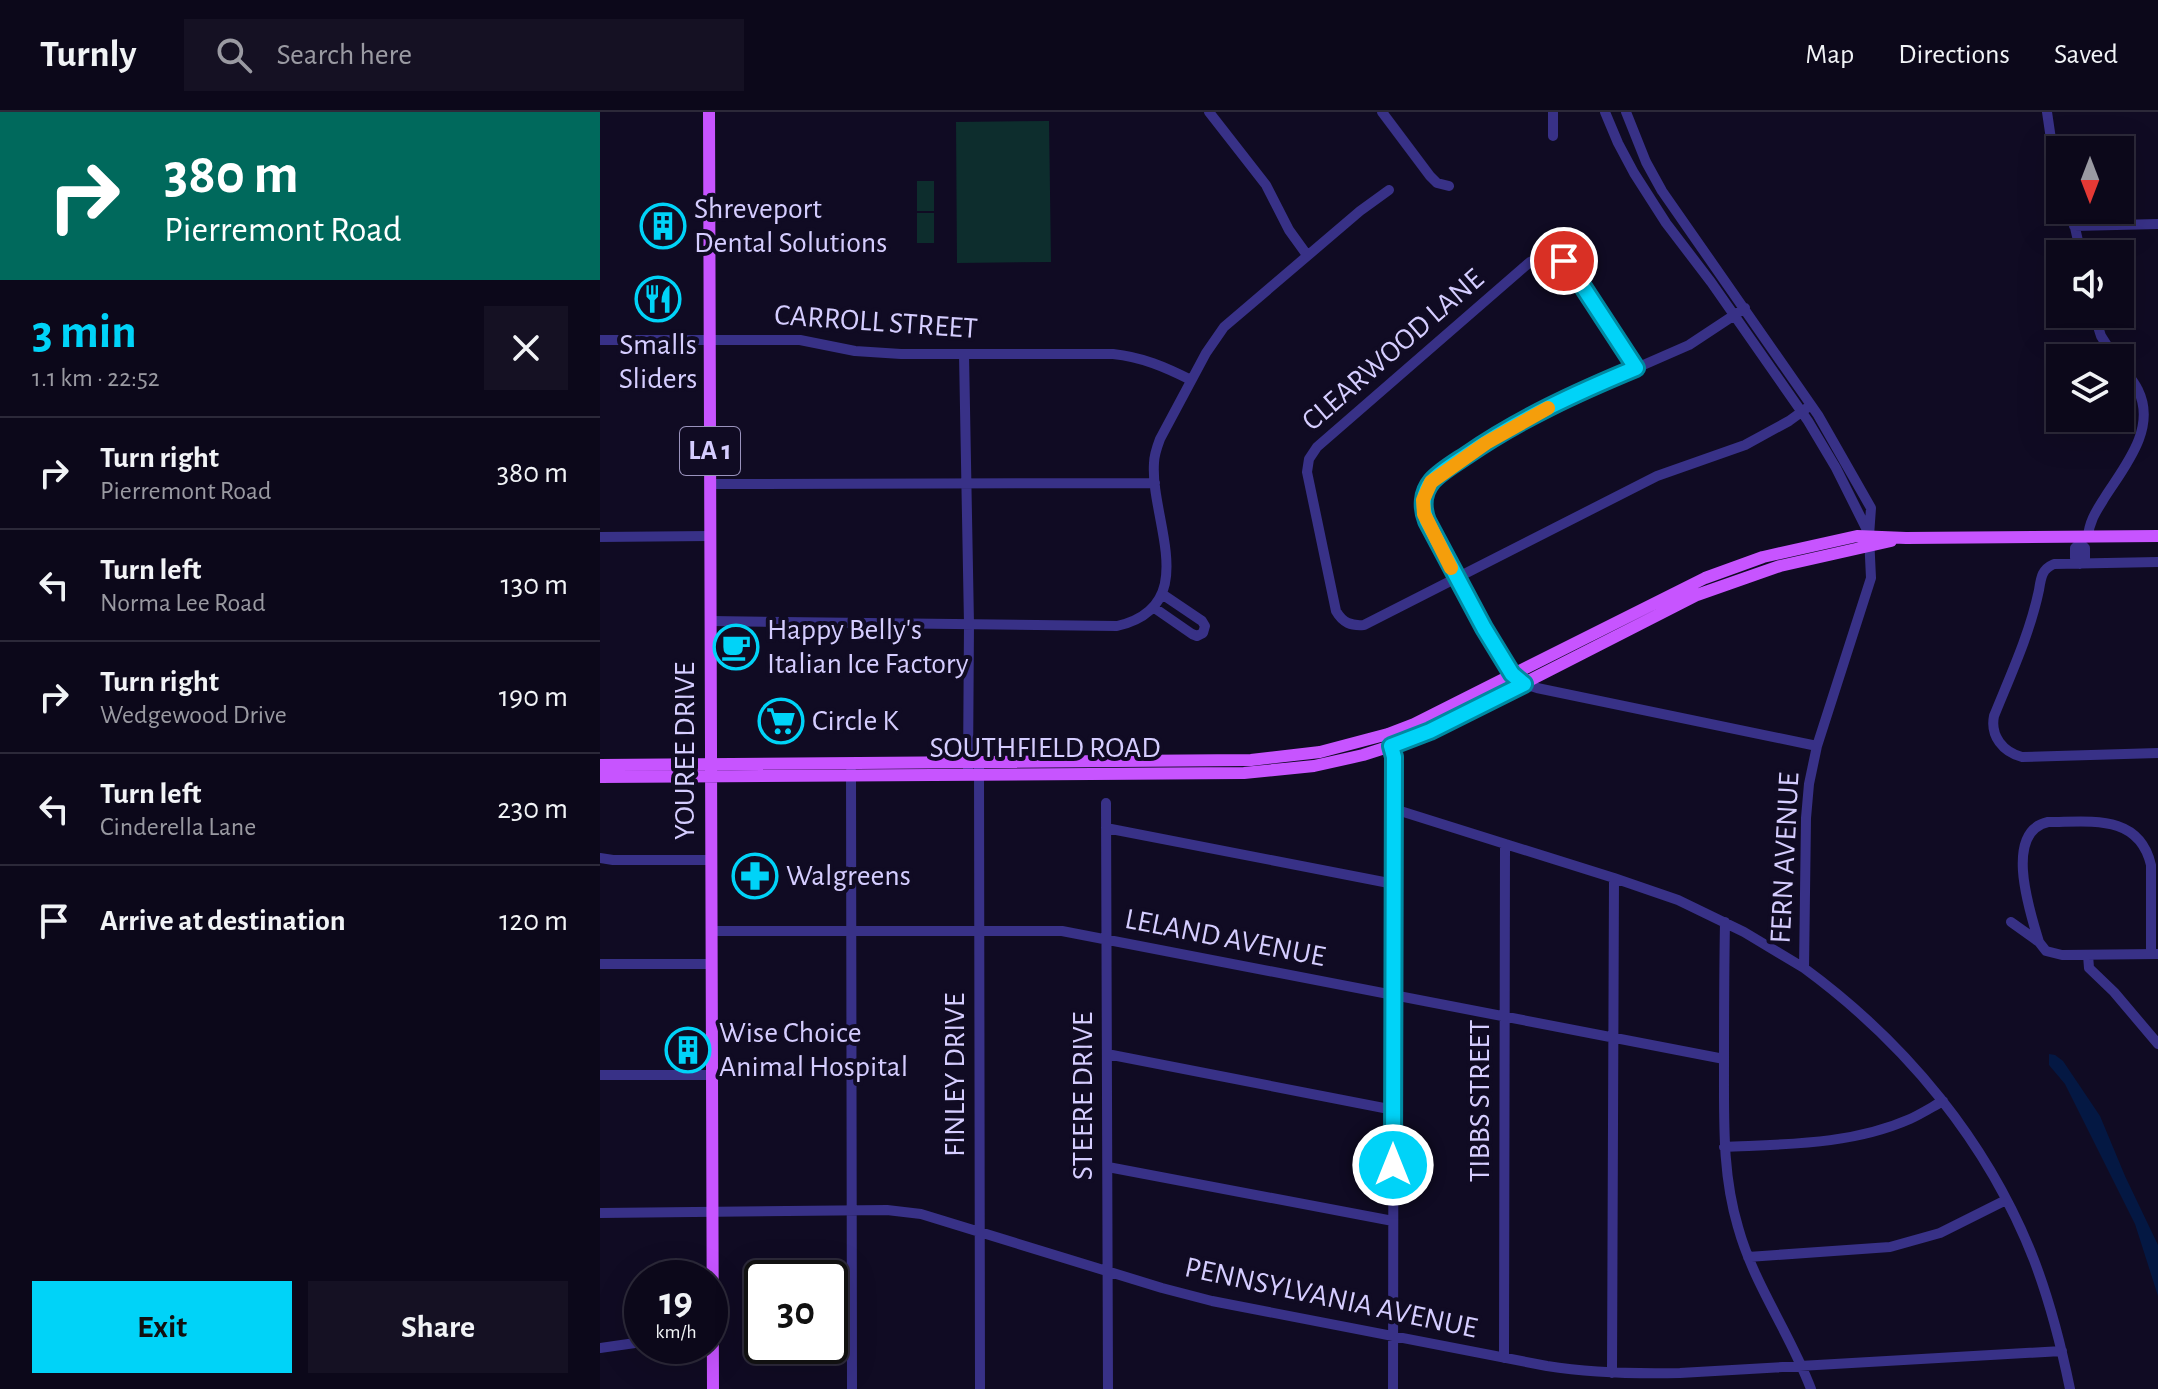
<!DOCTYPE html>
<html lang="en">
<head>
<meta charset="utf-8">
<style>
  :root { --surface:#0c081a; --page:#151123; --text:#f1f3f6; --muted:#9a9aa2; --line:#2c2939; --accent:#00d3f8 }
  body { margin:0; font-family:"Alegreya Sans",sans-serif; background:var(--page); color:var(--text); height:100vh; display:flex; flex-direction:column; font-size:30px; white-space:nowrap }
  * { box-sizing:border-box; margin:0 }
  p { font-size:26px; color:var(--muted) }
  .icon { flex:none; width:44px; height:44px; fill:none; stroke:currentColor; stroke-width:2; stroke-linecap:round; stroke-linejoin:round }
  .map { position:relative; flex:1; overflow:hidden }
  .side { display:flex; flex-direction:column; background:var(--surface); width:600px }
  .side>* { flex:none }
  .guide { background:#00695c; color:#fff; overflow:hidden }
  .needle { width:52px; rotate:180deg }
  .controls { position:absolute; left:1446px; top:24px; display:grid; gap:16px }
  .controls a { display:grid; place-items:center; width:88px; height:88px; border-radius:0px; background:var(--surface); box-shadow:0 8px 32px #0002,0 0 0 2px var(--line); font-size:40px }
  .speed { position:absolute; left:24px; top:1148px; display:flex; gap:16px; font-size:40px; font-weight:700; text-align:center }
  .speed>* { display:grid; place-content:center; width:104px; height:104px; border-radius:50%; background:var(--surface); box-shadow:0 8px 32px #0002,0 0 0 2px var(--line); line-height:1 }
  .speed small { font-size:20px; font-weight:400 }
  .speed .limit { border:4px solid #111; border-radius:12px; background:#fff; color:#111 }
  .pin { position:absolute; display:grid; place-items:center; width:68px; height:68px; color:#fff; margin:-34px; border:4px solid #fff; border-radius:50%; box-shadow:0 2px 8px #0007 }
  .me { position:absolute; width:88px; margin:-44px; rotate:0deg; stroke-linejoin:round; filter:drop-shadow(0 0 6px #0008) }
  .turn { display:flex; align-items:center; gap:28px; height:168px; padding:0 32px; font-size:36px }
  .turn .icon { width:104px; height:104px; stroke-width:2.5 }
  .turn b { display:block; font-size:56px; line-height:68px }
  .round { display:grid; place-items:center; flex:none; width:84px; height:84px; border-radius:0px; background:var(--page) }
  .overview { display:flex; align-items:center; justify-content:space-between; height:136px; padding:0 32px }
  h1 { font-size:48px; font-weight:700; line-height:60px; color:var(--accent) }
  .cta { display:flex; gap:16px; margin-top:auto; padding:16px 32px }
  .cta a { flex:1; height:92px; border-radius:0px; background:var(--accent); color:#111; font-size:32px; font-weight:700; line-height:92px; text-align:center }
  .cta a+a { background:var(--page); color:var(--text) }
  ul { padding:0; list-style:none }
  li { display:flex; align-items:center; gap:24px; height:112px; padding:0 32px; border-top:2px solid var(--line) }
  li div { flex:1 }
  li b { display:block; font-size:30px }
  li em { font-style:normal }
  header { display:flex; align-items:center; gap:48px; box-sizing:border-box; height:112px; padding:0 40px; background:var(--surface); border-bottom:2px solid var(--line) }
  header strong { font-size:38px }
  nav { display:flex; gap:44px; margin-inline-start:auto; font-size:28px }
  .search { width:560px; height:72px; background:var(--page); display:flex; align-items:center; gap:20px; box-sizing:border-box; padding:0 28px; border-radius:0px; color:var(--muted); font-size:30px }
  main { display:flex; flex:1; min-height:0 }
  .map>svg:first-child { display:block }
</style>
</head>
<body>
<header>
<strong>Turnly</strong>
<div class="search"><svg class="icon" aria-label="search" viewBox="0 0 24 24"><circle cx="10" cy="10" r="6"/><path d="M15 15l6 6"/></svg>Search here</div>
<nav><a>Map</a><a>Directions</a><a>Saved</a></nav>
</header>
<main>
<section class="side">
<div class="guide">
<div class="turn"><svg class="icon" aria-label="right" viewBox="0 0 24 24"><path d="M7 20v-9h11M14 6l5 5-5 5"/></svg><div><b>380 m</b>Pierremont Road</div></div>
</div>
<div class="overview"><div><h1>3 min</h1><p>1.1 km · 22:52</p></div><a class="round"><svg class="icon" aria-label="close" viewBox="0 0 24 24"><path d="M6 6l12 12M18 6L6 18"/></svg></a></div>
<ul>
<li><svg class="icon" aria-label="right" viewBox="0 0 24 24"><path d="M7 20v-9h11M14 6l5 5-5 5"/></svg><div><b>Turn right</b><p>Pierremont Road</p></div><em>380 m</em></li>
<li><svg class="icon" aria-label="left" viewBox="0 0 24 24"><path d="M17 20v-9H6M10 6l-5 5 5 5"/></svg><div><b>Turn left</b><p>Norma Lee Road</p></div><em>130 m</em></li>
<li><svg class="icon" aria-label="right" viewBox="0 0 24 24"><path d="M7 20v-9h11M14 6l5 5-5 5"/></svg><div><b>Turn right</b><p>Wedgewood Drive</p></div><em>190 m</em></li>
<li><svg class="icon" aria-label="left" viewBox="0 0 24 24"><path d="M17 20v-9H6M10 6l-5 5 5 5"/></svg><div><b>Turn left</b><p>Cinderella Lane</p></div><em>230 m</em></li>
<li><svg class="icon" aria-label="arrive" viewBox="0 0 24 24"><path d="M6 21V4h12l-3 4 3 4H6"/></svg><div><b>Arrive at destination</b></div><em>120 m</em></li>
</ul>
<div class="cta"><a>Exit</a><a>Share</a></div>
</section>
<div class="map">
<svg width="1558" height="1277" viewBox="0 0 1558 1277">
  <rect width="100%" height="100%" fill="#100b23"/>
  <!-- green -->
  <path fill="#0d2d2d" d="M449 9 451 150 357 151 356 10Z
    M317 69H334V99H317Z
    M317 101H334V131H317Z"/>
  <!-- water -->
  <path fill="#041843" d="M1449 942 1455 943 1463 949 1500 1004 1525 1064 1558 1133V1184L1535 1112 1465 972 1449 953Z"/>
  <g fill="none" stroke-linecap="round" stroke-linejoin="round">
    <!-- minor -->
    <path stroke="#383187" stroke-width="10" d="M609 0 666 73 689 118 707 143
      M782 0 830 64 837 71 849 74
      M953 0V24
      M1005 0 1018 31 1034 61 1066 111 1111 170 1208 309 1236 356 1269 422
      M1026 0 1046 50 1062 79 1218 303 1271 396 1269 424 1271 466 1217 634 1209 672 1206 706 1204 856C1306 931 1388 1030 1434 1148 1450 1190 1461 1233 1470 1277
      M1447 0 1452 34 1460 61
      M1471 98 1481 142
      M1474 114 1558 112
      M1145 196 1089 233 977 282 919 312 869 341 834 367 826 378 823 398 827 409 884 516 912 562 924 572 937 576 1217 634
      M1494 202 1501 224 1515 246
      M0 228H200L255 239 301 242H513C542 245 565 255 591 268
      M364 242 369 512 368 657
      M1036 256 970 155C958 144 945 143 930 150L717 335 709 347 707 360 736 499C743 511 751 514 764 513L1057 364 1145 333 1189 309 1211 293
      M110 372 555 371
      M0 425 110 424
      M1480 425V431L1475 436V446L1480 452 1485 446V436L1480 431
      M1488 425C1489 409 1497 398 1505 385 1525 354 1557 316 1538 278 1534 269 1526 261 1520 252
      M1558 450 1454 452C1442 457 1441 465 1439 478 1430 521 1411 562 1394 604 1390 624 1403 640 1422 645L1558 641
      M553 495 592 522 597 524 603 521 605 514 602 509 562 482
      M110 509 517 514C603 494 550 408 554 351 554 343 557 335 560 327L606 241 624 215 760 99 789 78
      M789 628 794 645 793 1277
      M379 655 380 1277
      M251 659 252 1277
      M506 691 508 1277
      M794 697 1014 766 1078 788 1144 820 1204 856
      M506 716 794 772
      M0 746 13 748H111
      M1125 810C1124 861 1124 912 1124 963 1124 1015 1123 1065 1138 1115 1154 1173 1190 1221 1211 1277
      M1411 810 1439 830 1446 839 1462 843 1557 842
      M111 819H462L1124 947
      M1439 830C1430 800 1403 720 1448 710 1489 710 1539 701 1551 753V842
      M1488 843 1489 856 1514 880 1558 932
      M0 852H112
      M507 942 794 998
      M0 963H112
      M1124 1035C1186 1032 1251 1033 1310 1007 1321 1002 1332 995 1343 989
      M508 1055 793 1109
      M0 1101 287 1098 321 1102 562 1176 612 1189 947 1254C992 1261 1036 1262 1080 1261L1462 1239
      M1148 1145 1290 1135 1340 1121 1406 1088
      M0 1236 42 1230
      M904 1246 905 732
      M1012 1261 1014 766"/>
    <!-- major -->
    <path stroke="#c754ff" stroke-width="12" d="M109 0 113 1277
      M0 653 651 648 720 640 788 622 814 612 1105 466 1163 445 1257 424 1306 426 1558 424
      M0 665 644 661 714 654 763 643 791 634 830 619 864 602 1097 483 1180 454 1291 429"/>
  </g>
  <g fill="none" stroke-linecap="round" stroke-linejoin="round">
    <!-- route casing -->
    <g stroke="#0089a1" stroke-width="20">
      <path id="route" d="M793 1053 794 645 791 634 830 619 924 572 912 562 884 516 827 409C822 396 822 381 832 369 841 359 855 351 867 343 919 307 978 280 1036 256L970 155 964 149"/>
    </g>
    <!-- route -->
    <use href="#route" stroke="#00d3f8" stroke-width="14"/>
    <!-- slow -->
    <path stroke="#f59e0b" stroke-width="14" d="M851 456 824 402 823 388 831 370 886 331 948 296"/>
  </g>
  <!-- icons -->
  <defs>
    <g id="building-ring" transform="scale(2.3)"><circle r="9.5" fill="#100b23" stroke="#00d3f8" stroke-width="1.5"/><path d="M-4-6H4V6H1V3H-1V6H-4ZM-2.5-4.3h1.7v1.8h-1.7ZM.8-4.3h1.7v1.8H.8ZM-2.5-1h1.7V.8h-1.7ZM.8-1h1.7V.8H.8Z" fill="#00d3f8"/></g>
    <g id="restaurant-ring" transform="scale(2.3)"><circle r="9.5" fill="#100b23" stroke="#00d3f8" stroke-width="1.5"/><path d="M-5-6h1v4h1v-4h1v4h1v-4h1v5L-1.5 .5V6h-2V.5L-5-1ZM5-6V6H3V1.5H1.5Q1.5-4 5-6Z" fill="#00d3f8"/></g>
    <g id="cafe-ring" transform="scale(2.3)"><circle r="9.5" fill="#100b23" stroke="#00d3f8" stroke-width="1.5"/><path d="M-5.5-4.5H6V0H3Q3 3.5 0 3.5H-2.5Q-5.5 3.5-5.5 0ZM3-3.2v2h1.7v-2ZM-6 4.5H4V6H-6Z" fill="#00d3f8"/></g>
    <g id="supermarket-ring" transform="scale(2.3)"><circle r="9.5" fill="#100b23" stroke="#00d3f8" stroke-width="1.5"/><path d="M-6-5.5h2.5l.6 2H6L4.5 2H-2.5L-4.4-4H-6ZM-1.5 3.2a1.3 1.3 0 1 0 .1 0ZM3 3.2a1.3 1.3 0 1 0 .1 0Z" fill="#00d3f8"/></g>
    <g id="pharmacy-ring" transform="scale(2.3)"><circle r="9.5" fill="#100b23" stroke="#00d3f8" stroke-width="1.5"/><path d="M-2-6h4v4h4v4h-4v4h-4v-4h-4v-4h4Z" fill="#00d3f8"/></g>
  </defs>
  <g fill-rule="evenodd">
    <use href="#building-ring" x="63" y="114"/>
    <use href="#restaurant-ring" x="58" y="187"/>
    <use href="#cafe-ring" x="136" y="535"/>
    <use href="#supermarket-ring" x="181" y="609"/>
    <use href="#pharmacy-ring" x="155" y="764"/>
    <use href="#building-ring" x="88" y="938"/>
  </g>
  <g text-anchor="middle" dominant-baseline="central" stroke-width="8" stroke-linejoin="round" paint-order="stroke">
    <!-- shield labels -->
    <rect fill="#100b23" stroke="#9a93bd" stroke-width="2" x="80" y="315" width="60" height="48" rx="6"/>
    <g font-size="28" font-weight="bold" fill="#d5cdff">
      <text x="110" y="339">LA 1</text>
    </g>
    <!-- poi labels -->
    <g font-size="30" fill="#d5cdff" stroke="#100b23" text-anchor="start">
      <text x="94" y="97">Shreveport<tspan x="94" dy="34">Dental Solutions</tspan></text>
      <text x="58" y="233" text-anchor="middle">Smalls<tspan x="58" dy="34">Sliders</tspan></text>
      <text x="167" y="518">Happy Belly's<tspan x="167" dy="34">Italian Ice Factory</tspan></text>
      <text x="212" y="609">Circle K</text>
      <text x="186" y="764">Walgreens</text>
      <text x="119" y="921">Wise Choice<tspan x="119" dy="34">Animal Hospital</tspan></text>
    </g>
    <!-- street labels -->
    <g font-size="30" fill="#d5cdff" stroke="#100b23">
      <text transform="translate(276 210) rotate(4)">CARROLL STREET</text>
      <text transform="translate(793 238) rotate(-41)">CLEARWOOD LANE</text>
      <text x="445" y="636">SOUTHFIELD ROAD</text>
      <text transform="translate(85 639) rotate(-90)">YOUREE DRIVE</text>
      <text transform="translate(1185 746) rotate(-87)">FERN AVENUE</text>
      <text transform="translate(625 826) rotate(11)">LELAND AVENUE</text>
      <text transform="translate(355 963) rotate(-90)">FINLEY DRIVE</text>
      <text transform="translate(483 984) rotate(-90)">STEERE DRIVE</text>
      <text transform="translate(880 989) rotate(-90)">TIBBS STREET</text>
      <text transform="translate(731 1186) rotate(12)">PENNSYLVANIA AVENUE</text>
    </g>
  </g>
</svg>
<div class="controls">
<a><svg class="needle" viewBox="-14 -14 28 28"><path d="M0-13l5 13h-10z" fill="#e53935"/><path d="M0 13l5-13h-10z" fill="#9a9aa2"/></svg></a>
<a><svg class="icon" aria-label="sound" viewBox="0 0 24 24"><path d="M4 9h4l5-4v14l-5-4H4zM17 9q2 3 0 6"/></svg></a>
<a><svg class="icon" aria-label="layers" viewBox="0 0 24 24"><path d="M12 4l9 5-9 5-9-5zM3 14l9 5 9-5"/></svg></a>
</div>
<div class="speed"><div>19<small>km/h</small></div><div class="limit">30</div></div>
<div class="pin" style="left:964px;top:149px;background:#d93025"><svg class="icon" aria-label="arrive" viewBox="0 0 24 24"><path d="M6 21V4h12l-3 4 3 4H6"/></svg></div>
<svg class="me" style="left:793px;top:1053px" viewBox="-20 -20 40 40"><circle r="17" fill="#00d3f8" stroke="#fff" stroke-width="3"/><path d="M0-11L8 9 0 5-8 9z" fill="#fff"/></svg>
</div>
</main>
</body>
</html>
